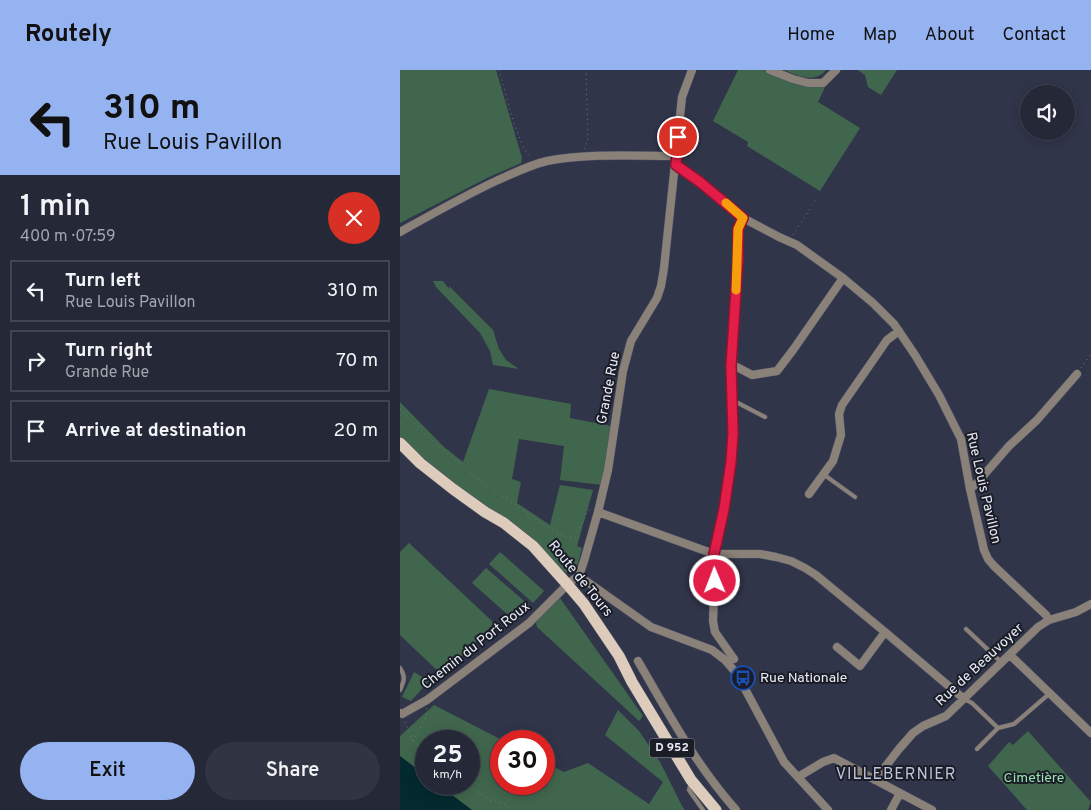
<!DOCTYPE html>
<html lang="en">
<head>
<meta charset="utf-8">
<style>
  :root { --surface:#252837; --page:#313442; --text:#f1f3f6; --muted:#a3a6ad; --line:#424452; --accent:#95b2f1 }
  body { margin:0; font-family:Overpass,sans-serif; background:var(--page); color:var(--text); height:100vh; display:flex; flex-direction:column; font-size:19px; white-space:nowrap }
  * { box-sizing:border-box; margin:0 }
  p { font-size:16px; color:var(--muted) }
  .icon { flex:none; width:28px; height:28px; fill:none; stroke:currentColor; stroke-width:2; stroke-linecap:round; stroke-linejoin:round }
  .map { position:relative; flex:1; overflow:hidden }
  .side { display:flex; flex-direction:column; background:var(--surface); width:400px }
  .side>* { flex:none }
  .top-card { background:#95b2f1; color:#111; overflow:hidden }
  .controls { position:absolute; left:620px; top:15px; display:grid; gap:10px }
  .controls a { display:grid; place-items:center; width:55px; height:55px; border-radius:50%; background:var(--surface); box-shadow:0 2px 12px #0003,0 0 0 1px var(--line); font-size:25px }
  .speed { position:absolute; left:15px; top:660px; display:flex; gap:10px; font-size:25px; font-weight:700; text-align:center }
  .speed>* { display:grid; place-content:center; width:65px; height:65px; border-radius:50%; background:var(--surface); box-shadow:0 2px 12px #0003,0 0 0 1px var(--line); line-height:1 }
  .speed small { font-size:12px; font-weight:400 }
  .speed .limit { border:8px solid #d22; background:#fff; color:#111 }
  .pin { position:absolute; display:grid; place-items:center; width:42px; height:42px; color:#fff; margin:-21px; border:2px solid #fff; border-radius:50%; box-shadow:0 1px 5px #0007 }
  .me { position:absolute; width:55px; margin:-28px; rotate:359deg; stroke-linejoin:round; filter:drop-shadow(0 0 4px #0008) }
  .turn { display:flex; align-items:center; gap:18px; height:105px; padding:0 20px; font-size:22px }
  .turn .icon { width:65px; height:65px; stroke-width:2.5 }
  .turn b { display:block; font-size:35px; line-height:42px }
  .round { display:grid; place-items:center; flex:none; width:52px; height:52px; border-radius:26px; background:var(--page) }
  .headline { display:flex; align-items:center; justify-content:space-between; height:85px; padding:0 20px }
  h1 { font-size:30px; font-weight:600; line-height:38px }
  .primary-button { display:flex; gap:10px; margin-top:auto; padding:10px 20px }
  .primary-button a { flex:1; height:58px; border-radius:30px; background:var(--accent); color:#111; font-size:20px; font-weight:600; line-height:58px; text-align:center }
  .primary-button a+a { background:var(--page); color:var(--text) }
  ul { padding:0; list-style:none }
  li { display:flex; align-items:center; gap:15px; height:62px; margin:0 10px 8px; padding:0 10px; border:2px solid var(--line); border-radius:0px }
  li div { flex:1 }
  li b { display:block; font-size:19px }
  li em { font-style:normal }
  header { display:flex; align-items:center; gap:30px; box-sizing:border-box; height:70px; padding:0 25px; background:var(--accent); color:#111 }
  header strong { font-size:24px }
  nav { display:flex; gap:28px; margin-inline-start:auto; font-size:18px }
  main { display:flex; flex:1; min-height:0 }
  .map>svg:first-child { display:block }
</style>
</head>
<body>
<header>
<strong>Routely</strong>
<nav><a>Home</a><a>Map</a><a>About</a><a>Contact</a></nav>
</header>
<main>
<section class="side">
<div class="top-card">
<div class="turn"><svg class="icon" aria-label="left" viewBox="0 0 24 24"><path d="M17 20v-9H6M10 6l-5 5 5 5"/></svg><div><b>310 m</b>Rue Louis Pavillon</div></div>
</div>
<div class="headline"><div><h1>1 min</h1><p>400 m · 07:59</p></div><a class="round" style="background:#d93025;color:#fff"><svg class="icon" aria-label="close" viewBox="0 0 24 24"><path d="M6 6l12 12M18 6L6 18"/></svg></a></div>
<ul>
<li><svg class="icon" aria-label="left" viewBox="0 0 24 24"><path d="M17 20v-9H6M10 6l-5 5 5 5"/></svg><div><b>Turn left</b><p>Rue Louis Pavillon</p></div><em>310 m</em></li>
<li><svg class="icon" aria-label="right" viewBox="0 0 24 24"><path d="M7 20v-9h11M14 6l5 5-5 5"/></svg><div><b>Turn right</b><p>Grande Rue</p></div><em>70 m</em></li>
<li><svg class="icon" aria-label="arrive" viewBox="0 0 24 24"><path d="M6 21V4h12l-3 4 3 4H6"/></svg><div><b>Arrive at destination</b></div><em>20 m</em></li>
</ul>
<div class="primary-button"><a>Exit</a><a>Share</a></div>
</section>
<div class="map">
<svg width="691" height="740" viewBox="0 0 691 740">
  <rect width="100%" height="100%" fill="#313549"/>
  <!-- green -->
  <path fill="#40674d" d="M0 0H96L122 88 121 93 89 107 0 153Z
    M338 0H364L407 17 426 15 418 32 460 58 420 121 347 76 348 72 313 51Z
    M384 0H426C414 14 399 6 384 0Z
    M458 0H497L481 25 468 17 465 5Z
    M33 211H43L49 219V216L93 260 99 279 106 290 119 299 93 295 90 281 80 263 36 217Z
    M89 319 171 334 170 348 211 356 202 415 160 410 164 376 119 369 112 409 121 412 117 433 150 455 160 415 193 420 177 476 182 478 178 493 172 502 167 503 161 500 83 434 34 398 0 367V332L44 377 63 392Z
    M9 473 94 553 43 606 0 565V482Z
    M100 482 144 521 133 533 89 494Z
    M86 498 130 536 116 552 72 513Z
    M160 528 243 646 239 651 137 557 136 553 150 535Z
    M14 602 29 611 11 631 2 627Z
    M34 635 104 671H101V714H144V692L164 702 188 693 249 734 263 712 205 665 218 640 239 661 260 692 282 736 285 740H72L37 714H69V671H26V706L0 686V666Z
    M628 661 691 732 688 740H627L588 696 609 672 613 675Z"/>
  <!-- water -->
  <path fill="#032a2f" d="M0 686 26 706V714H37L72 740H0Z"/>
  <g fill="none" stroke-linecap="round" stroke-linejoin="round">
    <!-- lane casing -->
    <g stroke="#4e5265" stroke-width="5">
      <path id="lane" d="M332 332 338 333 365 347
        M423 404 455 427
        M566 559 601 592
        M0 598C6 607 4 611 0 620
        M564 629 572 633 598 658 577 679
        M598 658 614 654 649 624
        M291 712 289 720 303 740"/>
    </g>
    <!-- street casing -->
    <g stroke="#4e5265" stroke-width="9">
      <path id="street" d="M370 0 393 9 408 13H423L436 0
        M276 95 301 112 343 148 379 167 397 175 443 208 473 233 494 254 515 285 539 325 561 369 570 419 584 480 588 489 594 496 646 545 649 550
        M0 162C32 144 64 126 98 110 114 103 130 95 147 91 190 83 233 86 277 86
        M331 296H335L352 305 377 301 393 280 443 208
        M570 419 576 414 609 376 637 350 677 304
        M409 424 433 391 441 365 439 344 442 335 487 270 499 261
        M198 442 314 484H360L376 487 391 491 405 498 416 505 485 562 564 629
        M179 506 251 557 312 580 325 590 337 604 384 692 428 740
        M437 577 460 596 485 562
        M610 585 691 663
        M334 589 315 562 313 551 315 499 314 484 324 439 331 392 333 363 331 296 338 189V159L343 148
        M238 591C268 643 296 695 336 740
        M0 643 2 644 27 630 129 553 170 512 179 506 184 491 198 442 208 400 223 301 231 271 257 228 261 216 264 198 282 27 292 0
        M398 707 423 692 434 688 532 740
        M475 710 499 679 513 663 523 656 546 646 638 557 649 550 676 542 691 534
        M491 740 500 723"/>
    </g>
    <!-- primary casing -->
    <g stroke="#4e5265" stroke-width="12">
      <path id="primary" d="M0 373 20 393 53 419 85 442 104 453 133 476 167 514 184 534 219 586 232 612 291 710 316 740"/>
    </g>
    <!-- path -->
    <path stroke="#747889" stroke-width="1" stroke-dasharray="1 4" stroke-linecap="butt" d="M99 0C105 21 117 74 131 88
      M184 79 188 69 186 0
      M393 165 417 128
      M681 298 691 284
      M0 339 36 374 67 401 147 457 166 467 173 468 176 466 188 440 190 441
      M5 652 13 671 26 682
      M13 671 25 649 27 638
      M65 714 90 730 106 734 112 740"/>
    <!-- lane -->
    <use href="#lane" stroke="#8a8179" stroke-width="4"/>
    <!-- street -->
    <use href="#street" stroke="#8a8179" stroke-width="8"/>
    <!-- primary -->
    <use href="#primary" stroke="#dcb" stroke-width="11"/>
  </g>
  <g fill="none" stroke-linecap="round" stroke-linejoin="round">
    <!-- route casing -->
    <g stroke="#92132f" stroke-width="12">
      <path id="route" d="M278 67 276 95 300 112 343 148 338 159V190L331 296 333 363 331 392 324 439 314 484 315 511"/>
    </g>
    <!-- route -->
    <use href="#route" stroke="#e11d48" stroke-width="9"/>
    <!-- slow -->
    <path stroke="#f59e0b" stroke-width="9" d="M326 133 343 148 338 159 336 220"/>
  </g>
  <!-- icons -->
  <defs>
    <g id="bus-ring" transform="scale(1.25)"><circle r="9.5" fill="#1b1d26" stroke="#1a4fb4" stroke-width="1.5"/><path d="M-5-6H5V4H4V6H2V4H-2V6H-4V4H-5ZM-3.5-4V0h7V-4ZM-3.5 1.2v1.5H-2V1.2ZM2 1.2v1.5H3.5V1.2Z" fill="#1a4fb4"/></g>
  </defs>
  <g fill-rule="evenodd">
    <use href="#bus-ring" x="343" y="608"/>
  </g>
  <g text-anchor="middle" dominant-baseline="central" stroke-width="4" stroke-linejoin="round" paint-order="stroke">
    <!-- shield labels -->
    <rect fill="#1b1d26" stroke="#abaeba" stroke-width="1" x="249.5" y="668.5" width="45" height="19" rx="4"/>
    <g font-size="12" font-weight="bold" fill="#e9ecf9">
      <text x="272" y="678">D 952</text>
    </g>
    <!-- street labels -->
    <g font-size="14" fill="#e9ecf9" stroke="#1b1d26">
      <text transform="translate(209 318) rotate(-79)">Grande Rue</text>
      <text transform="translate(583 418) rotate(77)">Rue Louis Pavillon</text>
      <text transform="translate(180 509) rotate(51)">Route de Tours</text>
      <text transform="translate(76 576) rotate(-38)">Chemin du Port Roux</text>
      <text transform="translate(580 595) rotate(-43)">Rue de Beauvoyer</text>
    </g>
    <!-- poi labels -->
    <g font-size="14" fill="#e9ecf9" stroke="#1b1d26" text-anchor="start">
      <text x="360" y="608">Rue Nationale</text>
    </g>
    <!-- park labels -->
    <g font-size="14" fill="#98e1b0" stroke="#1b1d26">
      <text x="634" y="708">Cimetière</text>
    </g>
    <!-- quarter labels -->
    <g font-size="16" letter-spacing="1" fill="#bdc4dc" stroke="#1b1d26">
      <text x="496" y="705">VILLEBERNIER</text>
    </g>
  </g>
</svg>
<div class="controls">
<a><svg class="icon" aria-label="sound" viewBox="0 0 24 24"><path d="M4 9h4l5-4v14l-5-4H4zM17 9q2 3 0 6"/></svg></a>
</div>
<div class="speed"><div>25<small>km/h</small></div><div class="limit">30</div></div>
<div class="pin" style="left:278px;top:67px;background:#d93025"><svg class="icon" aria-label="arrive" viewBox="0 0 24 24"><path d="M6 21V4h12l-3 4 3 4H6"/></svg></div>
<svg class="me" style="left:315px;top:511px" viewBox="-20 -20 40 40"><circle r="17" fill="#e11d48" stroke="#fff" stroke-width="3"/><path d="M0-11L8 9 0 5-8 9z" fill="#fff"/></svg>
</div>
</main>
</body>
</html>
